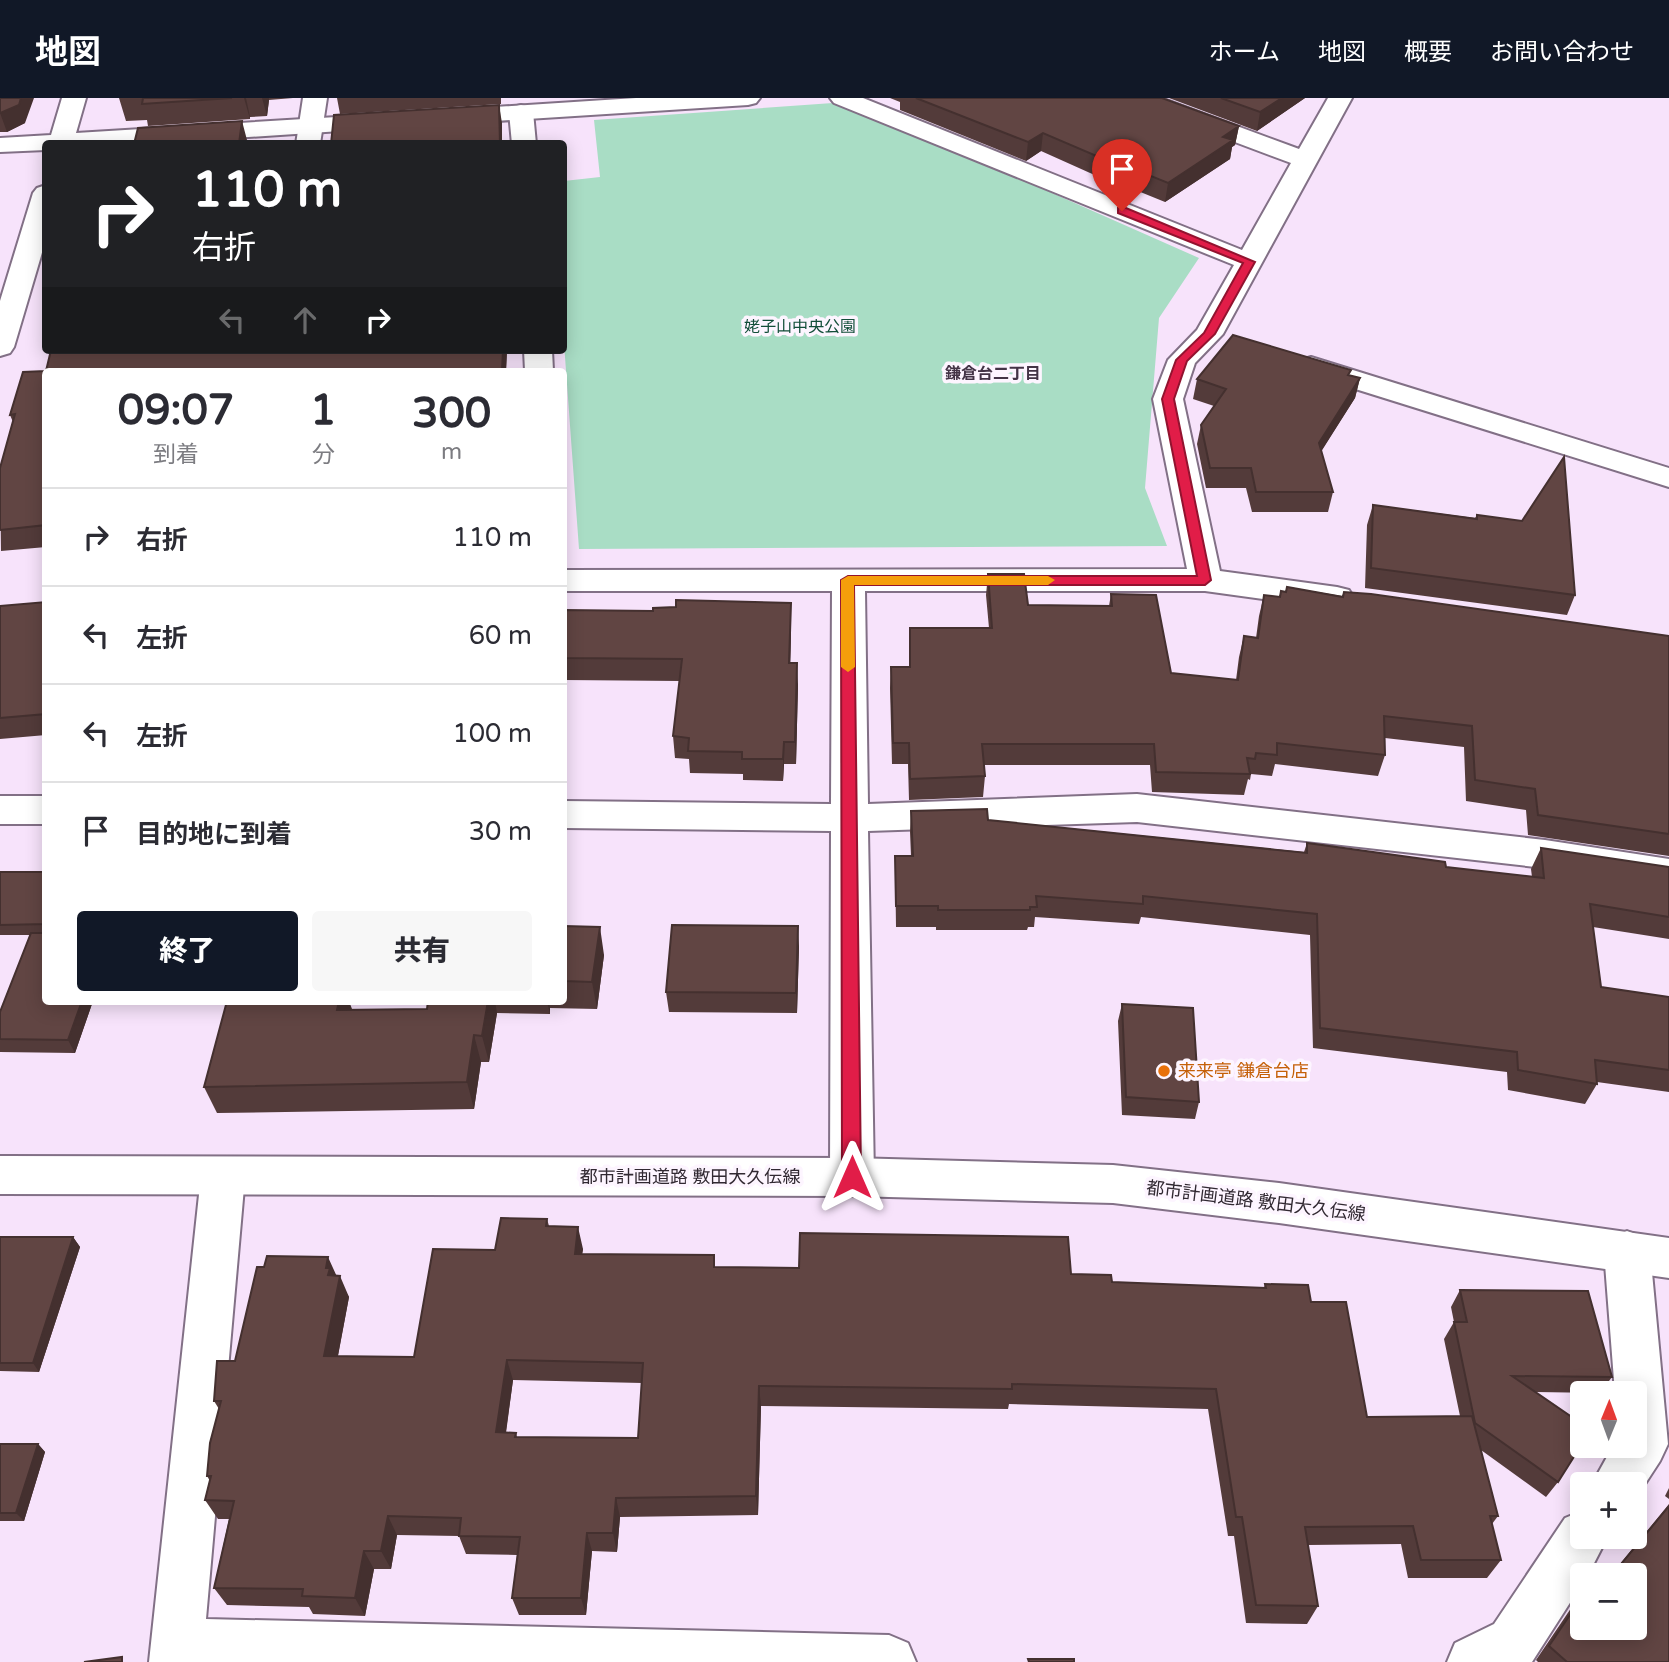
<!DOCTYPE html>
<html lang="ja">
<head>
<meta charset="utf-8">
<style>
  :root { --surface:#fff; --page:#f7f7f7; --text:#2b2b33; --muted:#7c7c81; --line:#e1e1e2; --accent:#111827 }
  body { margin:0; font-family:"Varela Round","Noto Sans JP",sans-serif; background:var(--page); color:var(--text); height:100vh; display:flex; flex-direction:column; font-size:26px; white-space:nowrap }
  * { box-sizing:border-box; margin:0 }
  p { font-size:23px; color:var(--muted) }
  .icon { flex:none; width:38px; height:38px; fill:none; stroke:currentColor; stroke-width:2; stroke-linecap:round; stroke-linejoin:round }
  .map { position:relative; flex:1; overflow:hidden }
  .panel { position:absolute; left:42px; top:270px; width:525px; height:637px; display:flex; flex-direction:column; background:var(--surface); border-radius:7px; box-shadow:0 4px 18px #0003 }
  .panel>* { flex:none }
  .guide { position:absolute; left:42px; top:42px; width:525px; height:214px; border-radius:7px; box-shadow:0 4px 18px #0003; background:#202124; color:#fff; overflow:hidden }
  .needle { width:46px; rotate:1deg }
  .fabs { position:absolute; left:1570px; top:1283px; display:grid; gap:14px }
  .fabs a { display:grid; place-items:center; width:77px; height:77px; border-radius:7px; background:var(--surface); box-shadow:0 4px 18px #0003; font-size:35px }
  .pin { position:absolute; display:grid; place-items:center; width:60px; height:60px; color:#fff; margin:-72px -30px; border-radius:50% 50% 50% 0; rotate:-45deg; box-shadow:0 0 7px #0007 }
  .pin .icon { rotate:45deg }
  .me { position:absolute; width:77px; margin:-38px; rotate:0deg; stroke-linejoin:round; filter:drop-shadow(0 0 5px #0008) }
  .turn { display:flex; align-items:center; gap:24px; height:147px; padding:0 35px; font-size:32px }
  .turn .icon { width:91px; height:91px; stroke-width:2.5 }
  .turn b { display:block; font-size:49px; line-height:60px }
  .lanes { display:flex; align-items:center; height:66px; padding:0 35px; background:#0003; justify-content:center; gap:35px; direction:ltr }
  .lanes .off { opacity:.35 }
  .eta { display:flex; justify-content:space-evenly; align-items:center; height:119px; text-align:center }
  .eta b { font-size:42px; font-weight:800; line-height:49px }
  .button { display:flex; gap:14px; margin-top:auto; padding:14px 35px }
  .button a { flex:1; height:80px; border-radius:7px; background:var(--accent); color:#fff; font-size:28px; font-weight:800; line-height:80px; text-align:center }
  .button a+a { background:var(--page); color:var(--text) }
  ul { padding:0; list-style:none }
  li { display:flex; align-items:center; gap:21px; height:98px; padding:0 35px; border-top:2px solid var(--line) }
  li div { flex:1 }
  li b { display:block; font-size:26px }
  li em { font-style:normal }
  header { display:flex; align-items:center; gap:42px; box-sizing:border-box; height:98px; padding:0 35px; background:var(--accent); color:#fff }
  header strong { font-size:33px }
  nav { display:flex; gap:38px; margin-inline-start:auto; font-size:24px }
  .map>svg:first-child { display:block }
</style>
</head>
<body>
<header>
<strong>地図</strong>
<nav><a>ホーム</a><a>地図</a><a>概要</a><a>お問い合わせ</a></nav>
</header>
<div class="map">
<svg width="1669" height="1564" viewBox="0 0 1669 1564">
  <rect width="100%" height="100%" fill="#f7e3fb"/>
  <!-- green -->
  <path fill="#a9ddc5" d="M847 4 1199 160 1159 220 1145 390 1167 448 579 451 564 245V83L600 79 594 22Z"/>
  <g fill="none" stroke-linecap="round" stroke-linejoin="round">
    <!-- minor casing -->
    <g stroke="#827086" stroke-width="4">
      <path id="minor" d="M303 0H327L320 46H296Z
        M830 0H863L1242 152 1291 65 1131 5 1127 0H1161L1299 51 1328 0H1352L1223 236 1195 265 1183 301 1220 473 1337 489 1349 492 1354 500 1349 508 1337 511 1205 493H865L868 706 1137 696 1545 742 1669 761V789L1545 770 1137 724 868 733 874 1079 868 1093 852 1098 836 1093 830 1079 831 733 564 730V703L831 706 832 493H564V472L1187 471 1153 301 1168 262 1197 232 1234 167 834 5Z
        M521 7 529 9 533 14 536 46H512L509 14 513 9Z
        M277 252H305L303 273H275Z
        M524 252H552L553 273H525Z
        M1311 259 1669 370V389L1301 274 1297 268 1301 262Z
        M0 698H46V726H0Z
        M223 1059 239 1065 245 1078 206 1521 889 1537 908 1545 916 1564H149L201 1078 207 1065Z
        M1627 1133 1643 1139 1650 1153 1668 1346 1660 1363 1634 1403V1386H1592L1613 1348H1634V1295H1615L1604 1153 1611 1139Z
        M1582 1413V1438H1608L1588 1477H1582V1486L1532 1564H1447L1455 1545 1494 1526 1565 1420Z"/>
    </g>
    <!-- tertiary casing -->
    <g stroke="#827086" stroke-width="4">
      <path id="tertiary" d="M62 0H86L76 35 386 16 395 18 398 23 395 28 386 30 142 46H46V52L0 54V40L51 37Z
        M636 0H760L756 5 748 7 449 26 441 24 437 19 441 14 449 12Z
        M46 87V141L14 249 10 255 0 258V203L33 95 37 90Z
        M0 1058 852 1060 1113 1067 1279 1085 1669 1140V1180L1279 1125 1113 1105 852 1098 0 1096Z"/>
    </g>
    <!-- minor -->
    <use href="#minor" fill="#fff" fill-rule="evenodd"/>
    <!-- tertiary -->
    <use href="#tertiary" fill="#fff" fill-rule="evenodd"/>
  </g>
  <!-- wall -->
  <path fill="#533b3a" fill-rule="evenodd" d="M0 0 25 25 7 34H0Z
    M119 0H293L269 2 267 18 250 19V21L148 28 147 22 126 23Z
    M337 0H501V6L340 16Z
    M890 0H1162L1239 28 1235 47 1232 49 1230 61 1165 104 1101 78 1099 79 1041 53 1026 63 900 12V4Z
    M1169 0H1305L1257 33Z
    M51 252H275V255H300V252H507L506 273H46V449L1 453 0 370 13 324 10 317 23 274 46 273Z
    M1350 277 1360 280 1355 300 1321 353 1333 394 1328 414H1252L1246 390H1206L1197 346 1201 327 1214 308 1193 301 1197 281Z
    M1373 407 1475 420 1477 417 1575 497 1567 517 1365 490 1367 427Z
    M988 476 1028 507 1109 508 1111 496 1171 575 1236 582 1239 559 1244 538 1256 540 1259 518 1264 497 1279 499 1281 493 1286 494 1287 489 1342 498 1344 494 1669 538V758L1528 737 1526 712 1466 703 1464 649 1385 640V657L1378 678 1275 666 1272 678 1251 676 1250 682 1248 681 1244 697 1152 694 1150 667H984L985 678 983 699 909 702 908 666H892L890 590 891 569H909L910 530H989L986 497Z
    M46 504V637L0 641V508Z
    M564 512 791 526 790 565 798 587 796 666H784L783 683 743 682V676L690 675 689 661 675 660 673 638 680 583 564 582Z
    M911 713 988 722 1304 754 1307 745 1446 769 1532 779 1531 771 1541 750 1669 769V841L1593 829 1601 889 1669 899V994L1597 984V986L1585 1006 1508 992 1507 974 1313 950 1310 837 1141 819 1139 826 1035 819 1034 829H1028L1027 832H936V829H896L895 758H911L910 734Z
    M0 774H46V903H93L75 955 0 954V914L30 837H0Z
    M564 828 604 857 597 911 550 910V916L497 915 489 964H481L474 1011 217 1015 204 989 352 912 427 911 428 903H564Z
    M799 848 797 915 669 914 666 894Z
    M122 903H219L218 905Z
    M1122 906 1199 1004 1195 1021 1122 1017 1118 923Z
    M547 1121 549 1128 583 1151 582 1156 716 1169 1071 1176 1112 1184 1264 1190 1265 1186 1311 1204 1367 1319 1460 1318 1444 1241 1454 1224 1451 1209 1460 1192 1612 1279 1600 1295 1536 1294 1558 1384 1546 1399 1481 1352 1498 1418 1492 1426 1501 1462 1487 1480H1408L1401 1446 1308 1447 1318 1508 1307 1526 1246 1525 1234 1438H1228L1208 1311 1009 1306 1008 1311 761 1308 758 1417 620 1419 617 1454 592 1453 586 1517H519L512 1500 517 1457 466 1456 459 1438 397 1437 391 1471H374L365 1518 313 1516 309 1509 227 1507 214 1490 229 1421H218L205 1402 210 1383 207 1378 219 1311 214 1303 235 1263 264 1169 336 1178 349 1199 338 1258 414 1259 495 1152ZM513 1282 642 1285 638 1340 517 1339 516 1335H506Z
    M0 1139H73L80 1149 39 1274 0 1273Z
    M0 1346H38L45 1354 24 1423H0Z
    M1669 1390V1401L1665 1398Z
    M1669 1406V1564H1538L1536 1562 1582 1494V1530L1634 1477H1611Z"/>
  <!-- shaded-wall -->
  <path fill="#44302f" d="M21 0H34L25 25 7 34 0 15Z
    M244 0H246L250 19V21Z
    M262 0H269V2L267 18Z
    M1282 0H1305L1257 33 1260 14Z
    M499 7 502 25V46H500Z
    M242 23 247 42 246 46H239Z
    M1239 28 1235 47 1232 49 1230 61 1165 104 1168 85 1223 39Z
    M1043 35 1041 53 1026 63 1028 44Z
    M1104 59 1101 78 1099 79 1101 60Z
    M268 252H275L273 273 268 255Z
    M503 252H507L506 273H502Z
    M1360 280 1355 300 1314 365 1319 345Z
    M791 505V526L790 587 789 565Z
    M797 565 798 587 796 666 795 644Z
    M784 644V666L783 683V661Z
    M798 828 799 848 797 915 796 895Z
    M600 829 604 857 597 911 592 884Z
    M82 903H93L75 955 68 942Z
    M339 903H349L352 911 337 912Z
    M488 903H495L497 915 489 964 482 938Z
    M547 903H549L550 910V916Z
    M474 937 481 964 474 1011 467 984Z
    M578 1129 583 1151 579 1178 575 1156Z
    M73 1139 80 1149 39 1274 33 1265Z
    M328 1159 338 1181 340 1178 349 1199 334 1278 324 1258 328 1177 326 1170Z
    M507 1262 513 1282 503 1354 496 1334Z
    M759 1288 761 1308 758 1417 756 1398Z
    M38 1346 45 1354 24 1423 16 1415Z
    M616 1400 620 1419 617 1454 613 1435Z
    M388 1418 397 1437 391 1471 381 1453Z
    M587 1435 592 1453 586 1517 581 1500Z
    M364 1453 374 1471 365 1518 355 1500Z"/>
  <!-- building -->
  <path fill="#614543" stroke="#44302f" stroke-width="2" fill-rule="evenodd" d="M0 0H21L19 7 0 15Z
    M143 0H232L142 6Z
    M916 0H1162L1239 28 1223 39 1233 42 1168 85 1104 59 1101 60 1043 35 1028 44Z
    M1221 0H1282L1260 14Z
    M499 7 500 46H331L334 17Z
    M242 23 239 46H134L138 30Z
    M1233 237 1351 272 1348 277 1360 280 1319 345 1333 394H1256L1251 370H1210L1201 327 1226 291 1197 281Z
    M51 252H268V255H300V252H503L502 273H46V427L0 432V370L15 316 10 317 23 274 46 273Z
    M1564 359 1575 497 1371 470 1373 407 1477 421V417L1522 423Z
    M988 476H1024L1028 507 1112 508 1111 496 1156 497 1171 575 1238 582 1244 538 1258 540 1264 497 1280 499 1281 493 1286 494 1287 489 1343 499 1344 494 1371 496 1669 538V736L1538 717 1535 691 1475 682 1472 628 1384 618 1385 657 1277 645V657L1256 655 1255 661 1247 660 1250 676 1156 674 1154 646H982L985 678 910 681 909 645H893L891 569H910V530H992Z
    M676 502 791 505 789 565H797L795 644H784L783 661H742V654L688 653 689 640 673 638 682 561 564 560V512L653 513V510L676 509Z
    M46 504V616L0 620V508Z
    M987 711 988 722 1307 755V745L1445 764 1446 769 1544 780 1541 750 1669 769V819L1590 806 1601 889 1669 899V972L1595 962 1597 986 1518 972 1517 954 1320 930 1317 816 1143 798V806L1036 798 1037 809H1030V812H938V808H896L895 758H913L911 713Z
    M0 774H46V826L0 827Z
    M672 827 798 828 796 895 666 894Z
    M564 828 600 829 592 884 564 883Z
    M31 835H46V903H82L68 942 0 941V914Z
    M227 903H339L337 912 427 911 428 903H488L482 938 474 937 467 984 204 989Z
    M1122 906 1193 910 1199 1004 1126 999Z
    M501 1120 547 1121 546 1128 578 1129 575 1156 714 1157V1169L799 1170 800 1135 1068 1139 1071 1176 1111 1177 1112 1184 1266 1190 1265 1186 1308 1187 1311 1204H1346L1367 1319 1472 1318 1498 1418H1490L1501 1462H1421L1413 1428 1305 1429 1318 1508 1256 1507 1242 1419H1236L1216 1291 1012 1286V1291L759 1288 756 1398 616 1400 613 1435H587L581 1500H512L520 1439 459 1438 461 1420 388 1418 381 1453H364L355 1500 302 1498 303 1491 214 1490 234 1403 205 1402 211 1378H207L210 1345 221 1303H214L217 1263H235L257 1169H264L267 1158 328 1159 326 1170H330L328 1177 340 1178 324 1258 414 1259 433 1151 495 1152ZM507 1262 643 1265 638 1340 515 1339 516 1335 496 1334Z
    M0 1139H73L33 1265H0Z
    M1460 1192 1588 1193 1612 1279 1512 1278 1582 1326V1346L1558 1384 1475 1325 1454 1224H1467Z
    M0 1346H38L16 1415H0Z
    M1669 1408V1564H1567L1549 1548 1582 1499V1530H1634V1477H1612Z
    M122 1559V1564H84Z
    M1028 1561H1074V1564H1029Z"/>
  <!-- route -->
  <path fill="#e11d48" stroke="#92132f" stroke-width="2" d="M1118 110H1126L1255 164 1215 236 1187 263 1174 301 1211 482 1205 487H854L861 1079 858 1085 852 1087 845 1085 842 1079 841 482 848 478H1197L1162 301 1176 262 1204 235 1243 165 1118 115Z"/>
  <!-- slow -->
  <path fill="#f59e0b" d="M848 478H1048L1055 482 1048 487H854L855 569 848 574 841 569V482Z"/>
  <!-- markers -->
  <circle fill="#e8710a" stroke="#fdf5ff" stroke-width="2.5" cx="1164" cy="973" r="7"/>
  <g text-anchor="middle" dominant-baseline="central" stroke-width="7" stroke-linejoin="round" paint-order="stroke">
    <!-- far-park labels -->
    <g font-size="16" fill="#124e39" stroke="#fdf5ff">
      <text x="800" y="229">姥子山中央公園</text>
    </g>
    <!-- far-neighbourhood labels -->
    <g font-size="16" font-weight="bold" fill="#433346" stroke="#fdf5ff">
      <text x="993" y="276">鎌倉台二丁目</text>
    </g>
    <!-- food labels -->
    <g font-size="18" fill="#c56008" stroke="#fdf5ff" text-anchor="start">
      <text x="1178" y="973">来来亭 鎌倉台店</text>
    </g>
    <!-- street labels -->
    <g font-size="18" fill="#312932" stroke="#fdf5ff">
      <text x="690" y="1079">都市計画道路 敷田大久伝線</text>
      <text transform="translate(1256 1103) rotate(7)">都市計画道路 敷田大久伝線</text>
    </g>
  </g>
</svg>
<div class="fabs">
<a><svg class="needle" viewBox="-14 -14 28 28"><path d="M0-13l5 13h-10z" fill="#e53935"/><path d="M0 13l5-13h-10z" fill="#7c7c81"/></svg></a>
<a>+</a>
<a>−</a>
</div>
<div class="pin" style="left:1122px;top:113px;background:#d93025"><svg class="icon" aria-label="arrive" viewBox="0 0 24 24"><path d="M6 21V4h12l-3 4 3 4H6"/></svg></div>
<svg class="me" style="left:852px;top:1079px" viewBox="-20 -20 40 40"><path d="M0-17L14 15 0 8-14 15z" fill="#e11d48" stroke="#fff" stroke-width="4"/></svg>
<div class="guide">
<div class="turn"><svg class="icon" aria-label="right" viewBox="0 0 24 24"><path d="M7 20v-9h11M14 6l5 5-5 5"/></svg><div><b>110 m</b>右折</div></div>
<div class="lanes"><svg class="icon off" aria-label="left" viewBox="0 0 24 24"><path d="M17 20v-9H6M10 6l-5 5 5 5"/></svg><svg class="icon off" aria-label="ahead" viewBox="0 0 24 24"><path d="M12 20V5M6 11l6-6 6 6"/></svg><svg class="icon" aria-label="right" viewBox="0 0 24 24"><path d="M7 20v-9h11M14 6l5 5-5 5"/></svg></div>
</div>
<section class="panel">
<div class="eta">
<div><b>09:07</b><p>到着</p></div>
<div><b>1</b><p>分</p></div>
<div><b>300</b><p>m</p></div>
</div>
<ul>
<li><svg class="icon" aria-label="right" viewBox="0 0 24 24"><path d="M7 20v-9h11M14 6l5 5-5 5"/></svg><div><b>右折</b></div><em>110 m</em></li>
<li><svg class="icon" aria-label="left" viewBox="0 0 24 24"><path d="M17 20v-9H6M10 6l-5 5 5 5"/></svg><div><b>左折</b></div><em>60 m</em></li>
<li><svg class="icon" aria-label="left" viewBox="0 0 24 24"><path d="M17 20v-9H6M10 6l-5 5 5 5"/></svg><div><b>左折</b></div><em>100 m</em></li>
<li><svg class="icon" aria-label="arrive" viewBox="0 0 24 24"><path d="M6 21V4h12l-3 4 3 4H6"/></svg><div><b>目的地に到着</b></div><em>30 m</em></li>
</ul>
<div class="button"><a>終了</a><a>共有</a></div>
</section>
</div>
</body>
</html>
